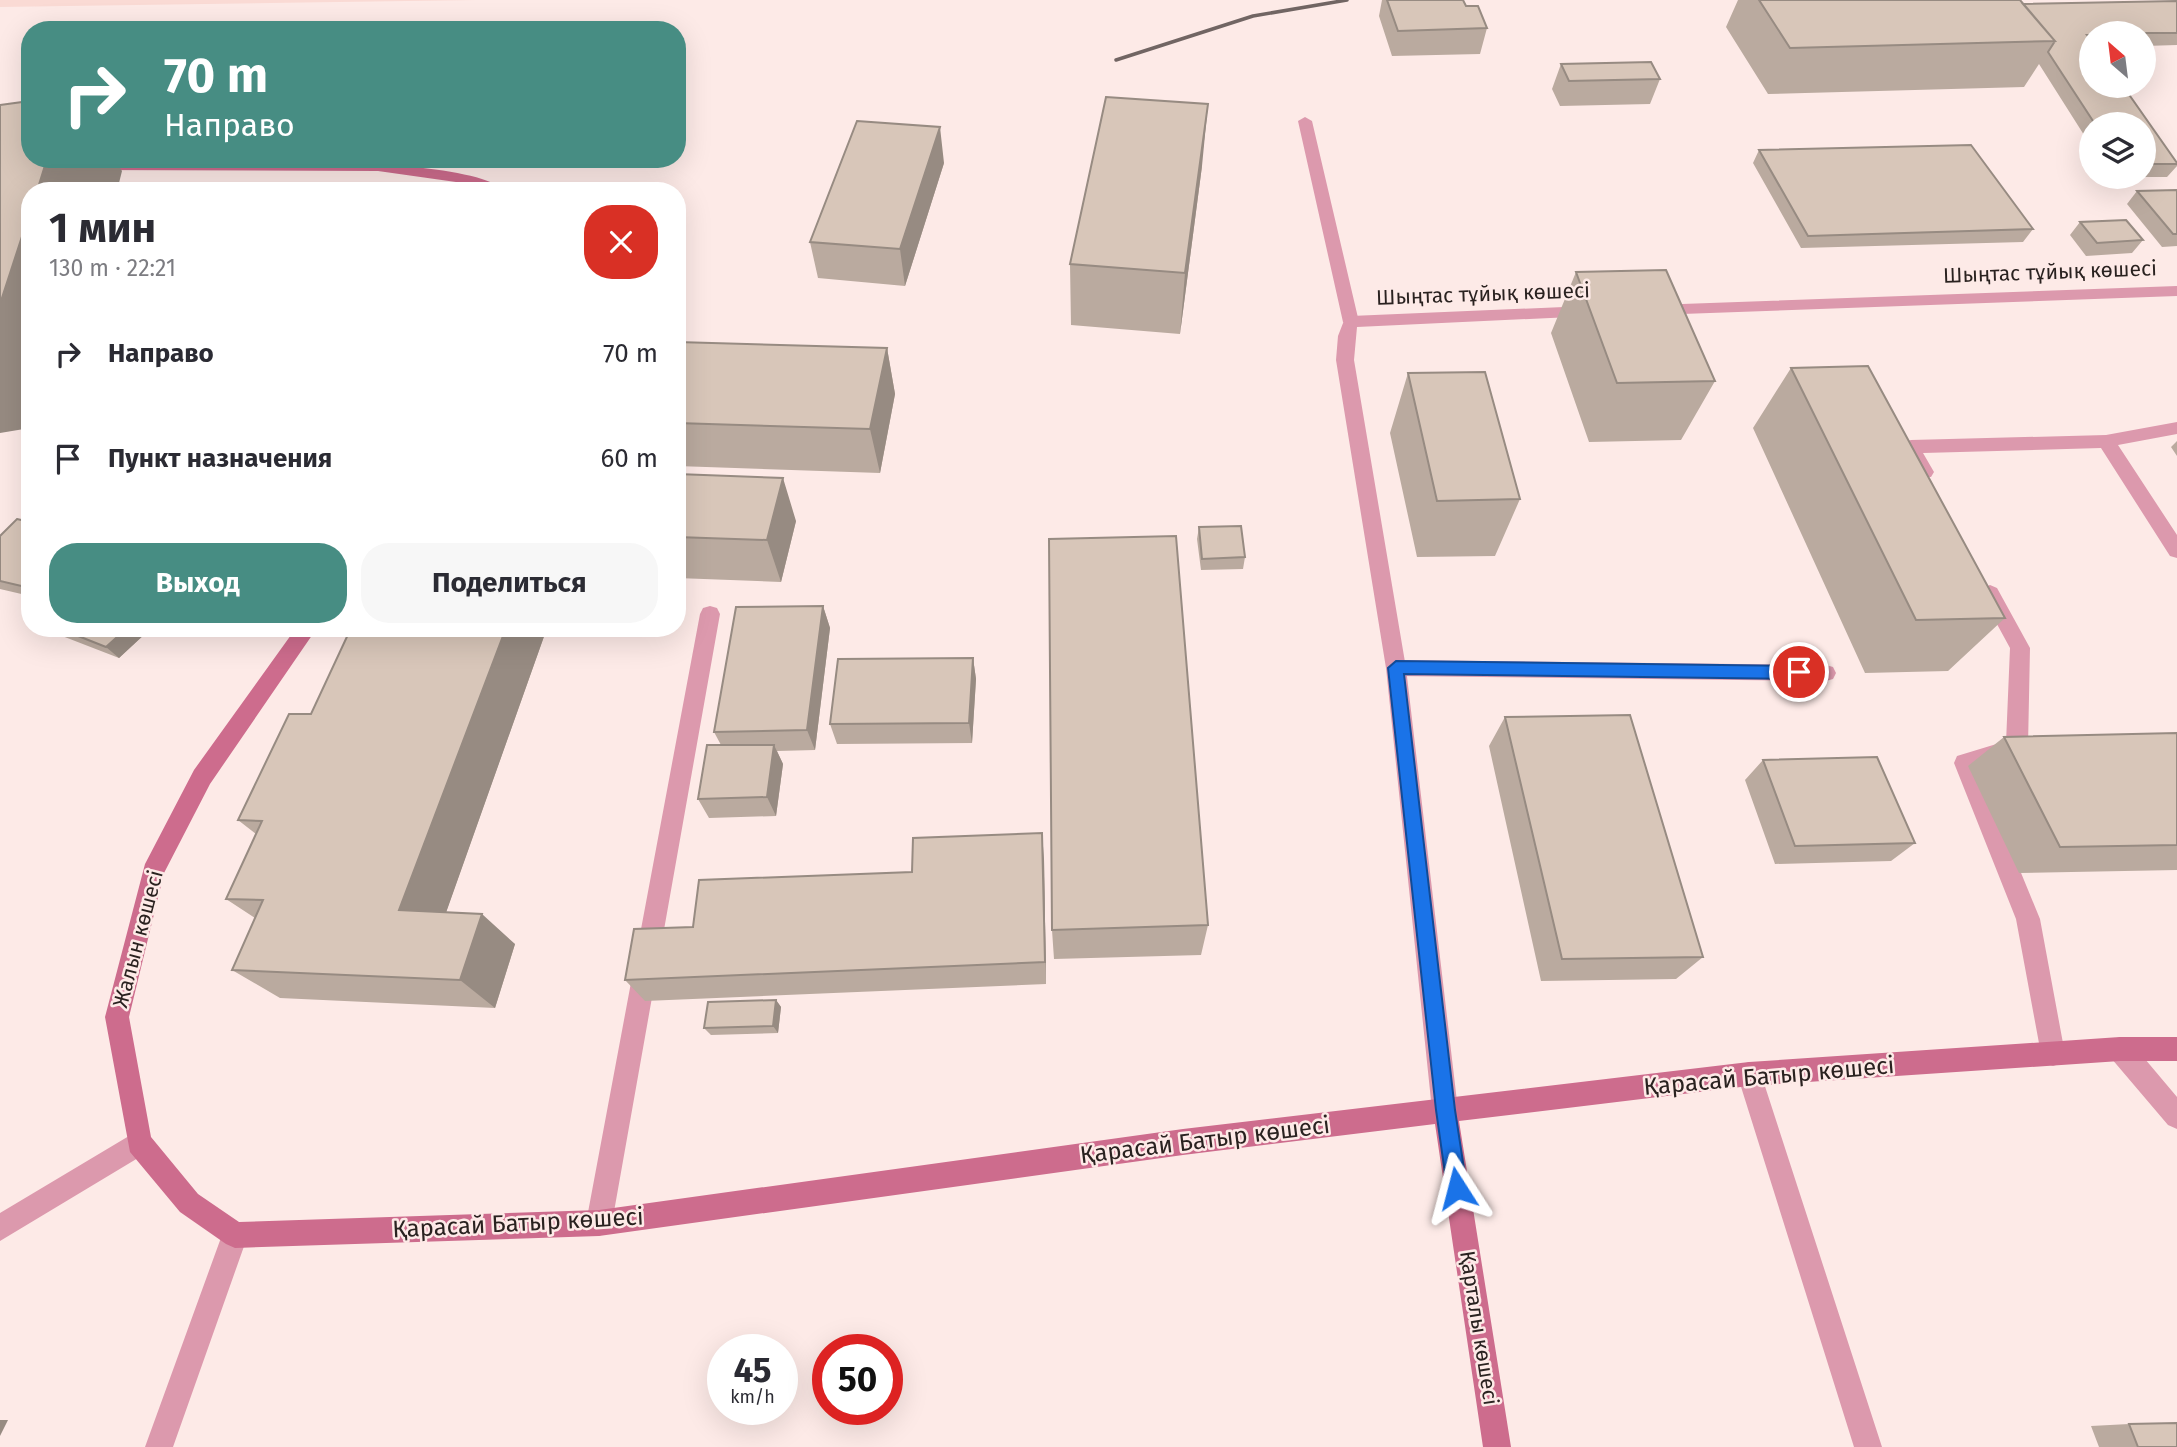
<!DOCTYPE html>
<html lang="ru">
<head>
<meta charset="utf-8">
<style>
  :root { --surface:#fff; --page:#f7f7f7; --text:#2b2b33; --muted:#7c7c81; --accent:#478d83 }
  body { margin:0; font-family:"Fira Sans",sans-serif; background:var(--page); color:var(--text); height:100vh; display:flex; flex-direction:column; font-size:26px; white-space:nowrap }
  * { box-sizing:border-box; margin:0 }
  p { font-size:23px; color:var(--muted) }
  .icon { flex:none; width:38px; height:38px; fill:none; stroke:currentColor; stroke-width:2; stroke-linecap:round; stroke-linejoin:round }
  .map { position:relative; flex:1; overflow:hidden }
  .drawer { position:absolute; left:21px; top:182px; width:665px; height:455px; display:flex; flex-direction:column; background:var(--surface); border-radius:28px; box-shadow:0 7px 28px #0002 }
  .drawer>* { flex:none }
  .hud { position:absolute; left:21px; top:21px; width:665px; height:147px; border-radius:28px; box-shadow:0 7px 28px #0002; background:#478d83; color:#fff; overflow:hidden }
  .needle { width:46px; rotate:332deg }
  .controls { position:absolute; left:2079px; top:21px; display:grid; gap:14px }
  .controls a { display:grid; place-items:center; width:77px; height:77px; border-radius:50%; background:var(--surface); box-shadow:0 7px 28px #0002; font-size:35px }
  .speed { position:absolute; left:707px; top:1334px; display:flex; gap:14px; font-size:35px; font-weight:700; text-align:center }
  .speed>* { display:grid; place-content:center; width:91px; height:91px; border-radius:50%; background:var(--surface); box-shadow:0 7px 28px #0002; line-height:1 }
  .speed small { font-size:18px; font-weight:400 }
  .speed .limit { border:10px solid #d22; background:#fff; color:#111 }
  .pin { position:absolute; display:grid; place-items:center; width:60px; height:60px; color:#fff; margin:-30px; border:4px solid #fff; border-radius:50%; box-shadow:0 2px 7px #0007 }
  .me { position:absolute; width:77px; margin:-38px; rotate:351deg; stroke-linejoin:round; filter:drop-shadow(0 0 5px #0008) }
  .turn { display:flex; align-items:center; gap:24px; height:147px; padding:0 28px; font-size:32px }
  .turn .icon { width:91px; height:91px; stroke-width:2.5 }
  .turn b { display:block; font-size:49px; line-height:60px }
  .round { display:grid; place-items:center; flex:none; width:74px; height:74px; border-radius:28px; background:var(--page) }
  .overview { display:flex; align-items:center; justify-content:space-between; height:119px; padding:0 28px }
  h1 { font-size:42px; font-weight:700; line-height:52px }
  .primary-button { display:flex; gap:14px; margin-top:auto; padding:14px 28px }
  .primary-button a { flex:1; height:80px; border-radius:28px; background:var(--accent); color:#fff; font-size:28px; font-weight:700; line-height:80px; text-align:center }
  .primary-button a+a { background:var(--page); color:var(--text) }
  ul { padding:0; list-style:none }
  li { display:flex; align-items:center; gap:21px; height:105px; padding:0 28px }
  li div { flex:1 }
  li b { display:block; font-size:26px }
  li em { font-style:normal }
  .map>svg:first-child { display:block }
</style>
</head>
<body>
<div class="map">
<svg width="2177" height="1447" viewBox="0 0 2177 1447">
  <rect width="100%" height="100%" fill="#fdeae7"/>
  <!-- built -->
  <path fill="#fadad4" d="M0 0H476L0 7Z"/>
  <g fill="none" stroke-linecap="round" stroke-linejoin="round">
    <!-- lane -->
    <path fill="#dc99ad" fill-rule="evenodd" d="M1305 117 1312 121 1359 322 1351 328 1343 322 1298 121Z
      M2177 422V434L2118 445 2177 535V558L2170 556 2101 448 1923 453 1934 472 1931 477H1919L1902 447 1905 442 1911 440 2106 435Z
      M1990 585 1997 588 2030 648 2028 746 2025 752 2012 753 2011 757 1978 768 2040 919 2065 1054 2062 1063 2053 1066 2044 1063 2041 1054 2016 919 1954 763 1957 756 2003 742 2006 743 2010 648 1980 593 1983 588Z
      M710 606 717 608 720 614 612 1223 608 1232 599 1236 590 1232 586 1223 700 614 703 608Z
      M1396 660 1826 665 1833 667 1836 673 1833 679 1826 681 1396 676 1389 674 1386 668 1389 662Z
      M2120 1037 2129 1040 2177 1097V1129L2168 1125 2111 1058 2108 1049 2111 1040Z
      M1749 1062 1758 1065 1761 1074 1882 1447H1854L1737 1074 1740 1065Z"/>
    <!-- street -->
    <path fill="#dc99ad" fill-rule="evenodd" d="M2177 286V296L1654 315 1646 310 1654 305Z
      M1587 306 1595 312 1593 316 1357 327 1354 360 1406 668 1458 1110 1454 1119 1445 1123 1436 1119 1432 1110 1386 668 1336 360 1338 336 1345 318 1351 316Z
      M139 1130 148 1134 152 1143 148 1152 0 1241V1213Z
      M235 1222 244 1226 248 1235 173 1447H145L222 1235 226 1226Z"/>
    <!-- secondary -->
    <path fill="#cd6c8d" fill-rule="evenodd" d="M93 163C162 163 465 150 505 191H483L463 183 378 171 88 170 86 167Z
      M296 628H317L210 784 164 873 129 1017 151 1137 198 1194 239 1222 599 1210 1183 1129 1749 1062 2120 1037H2177V1061H2120L1749 1086 1459 1121 1511 1447H1483L1435 1124 1183 1155 599 1236 235 1248 226 1244 180 1212 130 1152 105 1017 145 864 194 770Z"/>
    <!-- rail -->
    <path stroke="#716563" stroke-width="3.5" d="M1116 60 1253 16 1347 0"/>
  </g>
  <!-- wall -->
  <path fill="#baaa9f" d="M1382 0H1463L1466 6 1487 28 1480 54 1392 56 1379 16Z
    M1738 0H2020L2023 4 2177 1V45L2144 46V33H2091V86H2123L2177 163V166L2167 177H2144V124H2091V146L2039 64 2024 87 1768 94 1726 27Z
    M1561 64 1660 79 1650 104 1560 106 1552 89Z
    M1759 150 2033 229 2023 242 1801 248 1753 163Z
    M944 163 905 286 818 278 810 242Z
    M1202 166 1180 334 1071 325 1070 264Z
    M2177 190V246L2162 247 2127 204 2137 191Z
    M2080 222 2143 240 2132 253 2086 256 2070 235Z
    M1576 272 1715 381 1681 440 1589 442 1551 333Z
    M677 342 887 348 895 394 880 473 677 466Z
    M1791 368 2005 618 1948 671 1865 673 1753 428Z
    M1408 373 1520 499 1495 556 1417 557 1390 433Z
    M2177 441V456L2171 447Z
    M677 474 796 521 781 582 677 578Z
    M30 522V596L0 589V536Z
    M1199 527 1245 557 1243 569 1201 570 1197 539Z
    M823 606 830 628 815 750 777 751 783 764 776 816 709 818 698 799 721 745 714 732Z
    M50 628H143L147 632 119 658 57 634Z
    M351 628H547L446 912 515 944 495 1008 280 998 232 970 255 918 226 899 256 834 238 820 311 714Z
    M973 658 976 679 972 743 837 744 830 724Z
    M1505 717 1703 957 1676 979 1541 981 1489 746Z
    M2177 733V870L2019 873 1968 766 2004 737Z
    M1763 760 1915 843 1891 861 1775 864 1745 780Z
    M1044 859 1046 984 645 1001 625 980 693 927 912 872Z
    M1208 925 1201 955 1054 959 1052 930Z
    M776 1000 781 1007 778 1033 711 1035 704 1028Z
    M2129 1424 2177 1447H2099L2091 1426Z"/>
  <!-- shaded-wall -->
  <path fill="#978b82" d="M1208 104 1202 166 1180 334 1185 273Z
    M940 127 944 163 905 286 900 249Z
    M47 159H114L122 171 117 191H37Z
    M30 212V428L0 433V304Z
    M887 348 895 394 880 473 870 429Z
    M783 478 796 521 781 582 767 540Z
    M823 606 830 628 815 750 807 730Z
    M127 628H143L147 632 119 658 106 647Z
    M506 628H547L436 941 399 910Z
    M973 658 976 679 972 743 969 723Z
    M774 745 783 764 776 816 767 797Z
    M1042 833 1044 859 1046 984 1045 962Z
    M482 914 515 944 495 1008 460 980Z
    M776 1000 781 1007 778 1033 773 1026Z
    M0 1420H8L0 1436Z"/>
  <!-- building -->
  <path fill="#d8c6b9" stroke="#978b82" stroke-width="2" d="M1387 0H1463L1466 6H1478L1487 28 1398 31Z
    M1759 0H2020L2055 41 1790 48Z
    M2177 1V33H2091V35H2087L2091 40V86H2123L2177 163V164H2144V124H2095L2048 52 2055 41 2023 4Z
    M1651 62 1660 79 1569 81 1561 64Z
    M1106 97 1208 104 1185 273 1070 264Z
    M30 101V159H47L37 191H30V212L0 304V105Z
    M857 121 940 127 900 249 810 242Z
    M1971 145 2033 229 1808 236 1759 150Z
    M2177 190V234H2173L2137 191Z
    M2126 220 2143 240 2097 243 2080 222Z
    M1666 270 1715 381 1617 383 1576 272Z
    M677 342 887 348 870 429 677 423Z
    M1868 366 2005 618 1916 620 1791 368Z
    M1485 372 1520 499 1437 501 1408 373Z
    M677 474 783 478 767 540 677 537Z
    M17 519 30 522V588L0 581V536Z
    M1241 526 1245 557 1202 559 1199 527Z
    M1176 536 1208 925 1052 930 1049 539Z
    M823 606 807 730 714 732 736 607Z
    M58 628H127L106 647Z
    M351 628H506L399 910 482 914 460 980 232 970 263 900 226 899 262 821 238 820 289 714H311Z
    M973 658 969 723 830 724 838 659Z
    M1630 715 1703 957 1562 959 1505 717Z
    M2177 733V845L2060 847 2004 737Z
    M707 745H774L767 797 698 799Z
    M1877 757 1915 843 1795 846 1763 760Z
    M1042 833 1045 962 625 980 634 929 693 927 699 880 912 872 913 838Z
    M776 1000 773 1026 704 1028 708 1002Z
    M2177 1423V1447H2138L2129 1424Z"/>
  <!-- route -->
  <path fill="#1a73e8" stroke="#114b97" stroke-width="2" d="M1396 661 1799 666 1807 672 1799 679 1404 674 1455 1110 1467 1188 1464 1195 1457 1198 1450 1195 1447 1188 1436 1110 1388 668Z"/>
  <g text-anchor="middle" dominant-baseline="central" stroke-width="5" stroke-linejoin="round" paint-order="stroke">
    <!-- street labels -->
    <g font-size="21" fill="#2a2220" stroke="#fdeae7">
      <text transform="translate(2050 272) rotate(-2)">Шыңтас тұйық көшесі</text>
      <text transform="translate(1483 294) rotate(-2)">Шыңтас тұйық көшесі</text>
      <text transform="translate(138 939) rotate(-75)">Жалын көшесі</text>
      <text transform="translate(1479 1328) rotate(81)">Қарталы көшесі</text>
    </g>
    <!-- near-street labels -->
    <g font-size="24" fill="#2a2220" stroke="#fdeae7">
      <text transform="translate(1769 1076) rotate(-5)">Қарасай Батыр көшесі</text>
      <text transform="translate(1205 1140) rotate(-7)">Қарасай Батыр көшесі</text>
      <text transform="translate(518 1223) rotate(-3)">Қарасай Батыр көшесі</text>
    </g>
  </g>
</svg>
<div class="controls">
<a><svg class="needle" viewBox="-14 -14 28 28"><path d="M0-13l5 13h-10z" fill="#e53935"/><path d="M0 13l5-13h-10z" fill="#7c7c81"/></svg></a>
<a><svg class="icon" aria-label="layers" viewBox="0 0 24 24"><path d="M12 4l9 5-9 5-9-5zM3 14l9 5 9-5"/></svg></a>
</div>
<div class="speed"><div>45<small>km/h</small></div><div class="limit">50</div></div>
<div class="pin" style="left:1799px;top:672px;background:#d93025"><svg class="icon" aria-label="arrive" viewBox="0 0 24 24"><path d="M6 21V4h12l-3 4 3 4H6"/></svg></div>
<svg class="me" style="left:1457px;top:1188px" viewBox="-20 -20 40 40"><path d="M0-17L14 15 0 8-14 15z" fill="#1a73e8" stroke="#fff" stroke-width="4"/></svg>
<div class="hud">
<div class="turn"><svg class="icon" aria-label="right" viewBox="0 0 24 24"><path d="M7 20v-9h11M14 6l5 5-5 5"/></svg><div><b>70 m</b>Направо</div></div>
</div>
<section class="drawer">
<div class="overview"><div><h1>1 мин</h1><p>130 m · 22:21</p></div><a class="round" style="background:#d93025;color:#fff"><svg class="icon" aria-label="close" viewBox="0 0 24 24"><path d="M6 6l12 12M18 6L6 18"/></svg></a></div>
<ul>
<li><svg class="icon" aria-label="right" viewBox="0 0 24 24"><path d="M7 20v-9h11M14 6l5 5-5 5"/></svg><div><b>Направо</b></div><em>70 m</em></li>
<li><svg class="icon" aria-label="arrive" viewBox="0 0 24 24"><path d="M6 21V4h12l-3 4 3 4H6"/></svg><div><b>Пункт назначения</b></div><em>60 m</em></li>
</ul>
<div class="primary-button"><a>Выход</a><a>Поделиться</a></div>
</section>
</div>
</body>
</html>
